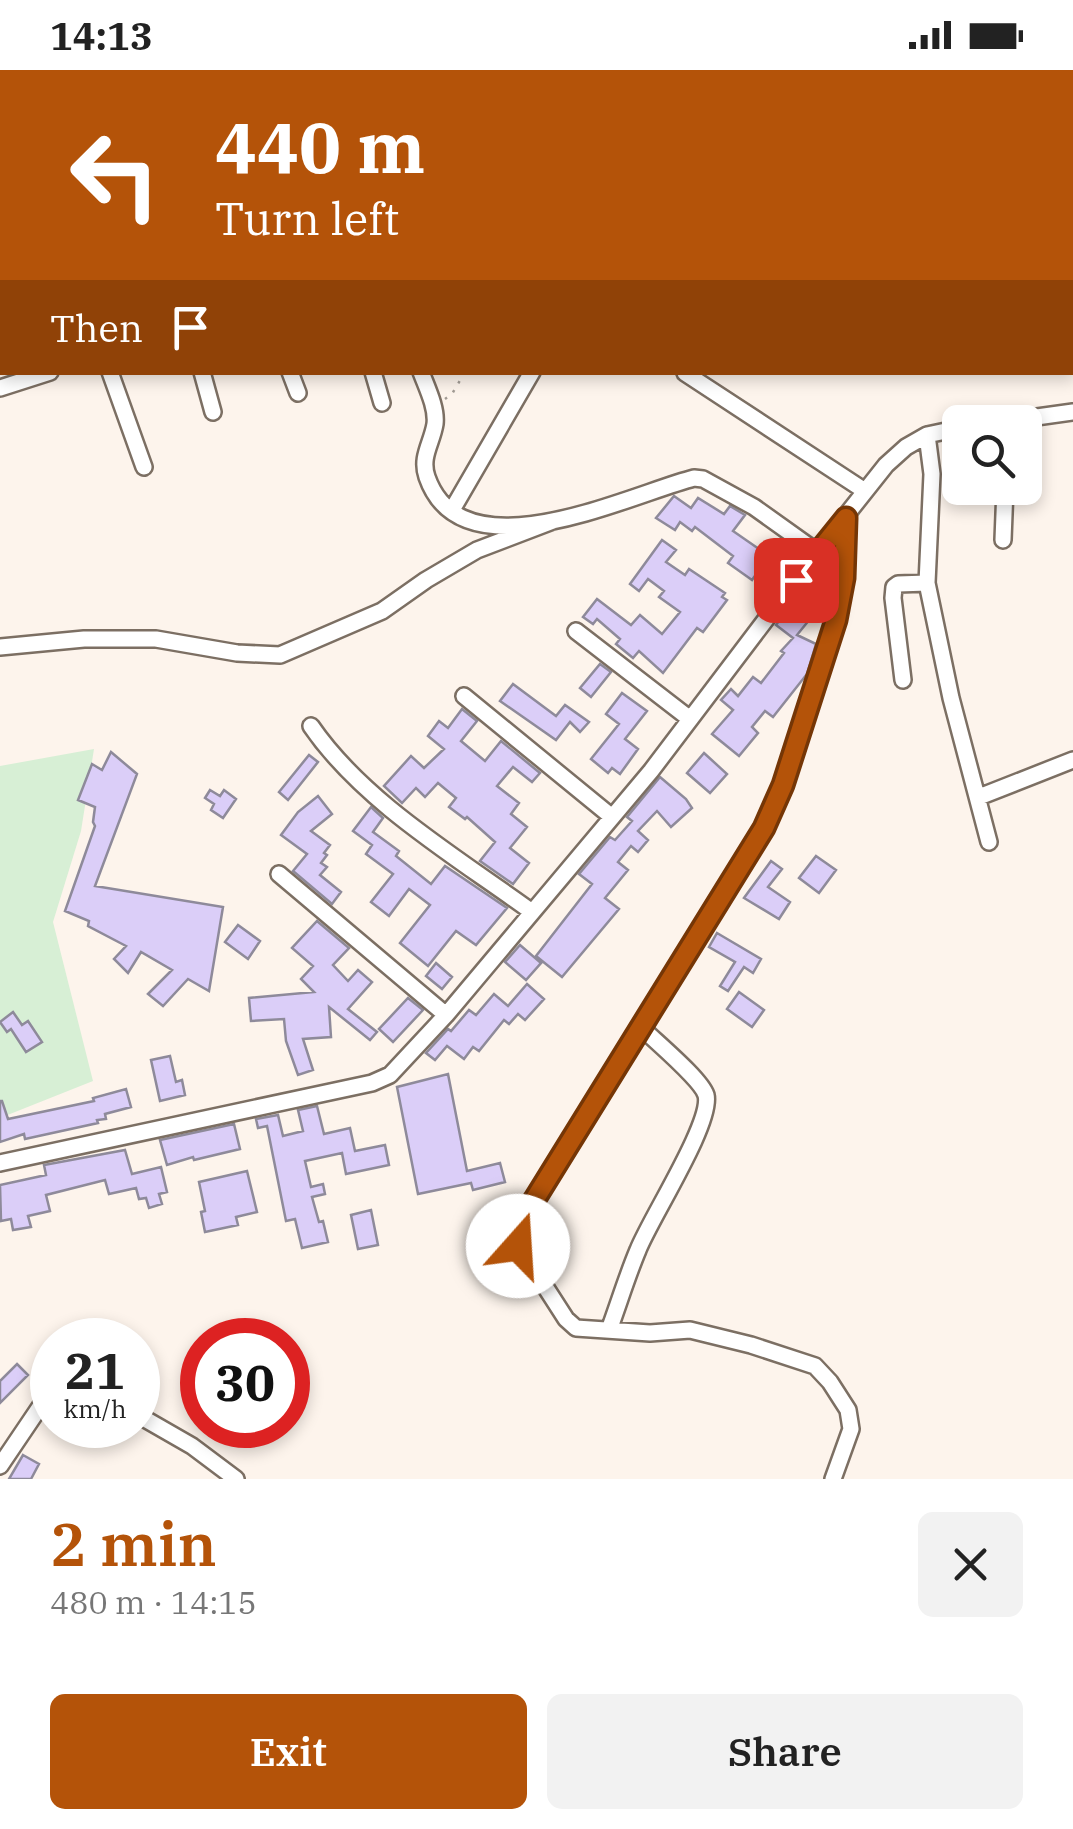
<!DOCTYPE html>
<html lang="en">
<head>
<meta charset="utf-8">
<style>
  :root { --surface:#fff; --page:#f2f2f2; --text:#222; --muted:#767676; --accent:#b45309 }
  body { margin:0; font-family:"IBM Plex Serif",serif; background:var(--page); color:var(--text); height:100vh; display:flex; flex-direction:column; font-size:38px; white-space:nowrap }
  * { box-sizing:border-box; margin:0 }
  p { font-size:32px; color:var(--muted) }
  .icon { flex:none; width:55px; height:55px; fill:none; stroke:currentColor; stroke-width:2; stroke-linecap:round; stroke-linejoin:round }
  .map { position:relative; height:1409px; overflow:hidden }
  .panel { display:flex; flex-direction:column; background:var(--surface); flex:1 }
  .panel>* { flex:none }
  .hud { position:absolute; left:0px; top:0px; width:1075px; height:305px; box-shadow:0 5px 15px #0003; background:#b45309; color:#fff; overflow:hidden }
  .fabs { position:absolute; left:942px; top:335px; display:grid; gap:20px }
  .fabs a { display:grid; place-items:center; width:100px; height:100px; border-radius:15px; background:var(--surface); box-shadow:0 5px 15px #0003; font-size:50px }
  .speed { position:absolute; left:30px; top:1248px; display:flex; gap:20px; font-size:50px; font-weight:700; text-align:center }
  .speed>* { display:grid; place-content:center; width:130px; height:130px; border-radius:50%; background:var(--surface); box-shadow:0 5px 15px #0003; line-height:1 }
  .speed small { font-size:25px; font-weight:400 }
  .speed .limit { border:15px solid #d22; background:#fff; color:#111 }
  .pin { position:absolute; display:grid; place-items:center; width:85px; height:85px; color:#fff; margin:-42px; border-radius:20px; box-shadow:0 5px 15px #0006 }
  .me { position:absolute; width:110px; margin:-55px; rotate:19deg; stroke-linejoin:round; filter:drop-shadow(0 0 8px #0008) }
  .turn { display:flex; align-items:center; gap:35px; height:210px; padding:0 50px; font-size:45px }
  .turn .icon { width:130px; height:130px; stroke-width:2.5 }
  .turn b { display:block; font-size:70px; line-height:85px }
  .then { display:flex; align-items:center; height:95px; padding:0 50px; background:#0003; gap:20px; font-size:38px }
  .round { display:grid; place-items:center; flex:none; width:105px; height:105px; border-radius:15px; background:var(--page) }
  .summary { display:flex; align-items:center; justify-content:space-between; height:170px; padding:0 50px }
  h1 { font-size:60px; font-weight:600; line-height:75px; color:var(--accent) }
  .action { display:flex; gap:20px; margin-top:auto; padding:20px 50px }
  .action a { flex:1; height:115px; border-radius:15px; background:var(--accent); color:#fff; font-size:40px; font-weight:600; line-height:115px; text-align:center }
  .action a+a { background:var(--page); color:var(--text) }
  .status { display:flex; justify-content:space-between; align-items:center; height:70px; padding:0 50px; background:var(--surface); direction:ltr }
  .status svg { height:28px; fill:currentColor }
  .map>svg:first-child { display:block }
</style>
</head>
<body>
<div class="status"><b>14:13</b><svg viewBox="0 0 49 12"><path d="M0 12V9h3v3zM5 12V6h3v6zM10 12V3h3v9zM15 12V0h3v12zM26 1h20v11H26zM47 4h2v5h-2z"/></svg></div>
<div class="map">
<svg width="1073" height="1409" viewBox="0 0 1073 1409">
  <rect width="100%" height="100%" fill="#fdf4ec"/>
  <!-- green -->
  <path fill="#d7efd5" d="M94 679 81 761 53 852 93 1011 0 1048V696Z"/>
  <!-- building -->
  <path fill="#dbcef8" stroke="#8e8a9a" stroke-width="2.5" d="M674 426 691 438 698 428 724 444 730 436 745 445 733 461 769 486 752 510 728 493 733 486 695 457 692 461 680 452 675 460 656 448Z
    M662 470 676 480 666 492 685 505 689 499 725 523 722 527 727 530 703 562 697 558 663 603 639 581 633 588 616 574 620 569 597 549 593 554 583 547 597 529 631 555 640 545 662 564 680 542 659 527 664 521 648 509 639 521 630 514Z
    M801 534 814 544 797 565 816 574 807 604 773 647 765 641 752 657 758 663 739 686 712 664 733 640 721 630 731 619 738 626 753 607 761 613 784 583 781 581 793 568 776 555 786 541 792 545Z
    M600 594 611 602 591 627 580 618Z
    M513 614 556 646 565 635 589 652 580 662 570 652 556 670 500 631Z
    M622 623 647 641 625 669 638 679 620 704 612 698 608 703 591 689 619 654 606 644Z
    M462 639 477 651 461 671 485 691 501 671 540 703 532 712 513 697 497 716 519 733 511 744 527 757 510 778 529 793 513 814 480 791 495 772 467 747 465 749 449 737 456 728 438 713 425 727 416 718 402 733 384 716 411 686 424 698 444 679 428 666 439 651 448 658Z
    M111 682 137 704 95 816 223 837 209 921 188 909 163 936 148 924 172 900 141 882 128 903 114 889 126 876 88 856 89 851 65 841 95 756 93 752 95 737 78 730 92 694 102 700Z
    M704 683 727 704 710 723 687 703Z
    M309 685 318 692 288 730 279 722Z
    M660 707 686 729 692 738 671 757 657 741 638 761 648 770 638 782 631 776 618 792 628 800 605 828 619 839 562 907 536 886 592 814 579 804 610 767 615 770 632 751 627 747Z
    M210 720 220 726 224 720 236 729 223 748 211 740 214 734 205 728Z
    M318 726 332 744 311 761 330 775 324 783 327 785 321 793 327 797 320 805 341 822 332 834 293 801 307 784 281 765 298 742Z
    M371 737 383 748 373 762 399 781 396 786 431 814 445 796 507 838 476 875 456 861 428 896 400 873 430 835 409 819 389 846 371 832 393 804 366 784 372 775 353 761Z
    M816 786 836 800 819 823 799 808Z
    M771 791 782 799 768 817 790 832 779 849 744 828Z
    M317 851 349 878 333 895 348 911 358 900 372 912 348 939 377 962 370 970 329 937 331 967 303 969 313 1000 298 1005 286 971 284 949 251 951 249 928 314 922 301 909 313 896 292 878Z
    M238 855 260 871 248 889 225 872Z
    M717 863 761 889 753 903 744 897 728 921 720 916 735 892 709 877Z
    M520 875 541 893 526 910 505 892Z
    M436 893 452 907 442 919 426 906Z
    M527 914 544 929 525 950 518 944 509 954 504 950 479 981 473 977 464 989 447 976 435 990 426 983 448 959 451 961 469 940 476 945 494 924 508 936Z
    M739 922 764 940 752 957 727 939Z
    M408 928 423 940 393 972 379 959Z
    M13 942 22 955 28 951 42 972 26 982 11 959 7 962 0 952Z
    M170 986 176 1012 182 1010 185 1025 160 1031 151 990Z
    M448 1004 467 1101 500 1093 505 1112 473 1120 471 1113 418 1124 397 1017Z
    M126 1019 131 1037 105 1044 106 1049 97 1050 98 1053 25 1069 24 1064 0 1072V1031H2L8 1049 94 1031 93 1028Z
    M317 1036 324 1064 350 1058 355 1081 385 1075 389 1095 346 1104 342 1083 305 1091 311 1117 323 1114 325 1124 312 1127 319 1152 323 1151 328 1172 302 1178 295 1149 286 1151 267 1056 258 1058 256 1049 278 1045 283 1066 303 1061 298 1040Z
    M234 1054 240 1079 194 1090 193 1087 167 1095 160 1070Z
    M125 1080 132 1104 161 1097 167 1122 159 1124 162 1134 149 1138 146 1128 139 1129 136 1118 109 1124 105 1110 46 1125 50 1141 28 1146 31 1157 13 1160 11 1149 1 1151 0 1115 46 1105 44 1095Z
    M247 1101 257 1142 236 1147 238 1155 205 1162 201 1142 205 1141 199 1112Z
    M371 1140 378 1175 358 1179 351 1145Z
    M17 1294 28 1305 0 1333V1311Z
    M23 1385 39 1394 31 1409H9Z"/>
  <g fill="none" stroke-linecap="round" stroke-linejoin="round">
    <!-- minor casing -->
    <g stroke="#7c6f63" stroke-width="20">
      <path id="minor" d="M317 0 319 2
        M1066 2V0
        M1072 277H1073
        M110 302 144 397
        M202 302 213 342
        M290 302 298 323
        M373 302 382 333
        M421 302C427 318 437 338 435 354 432 373 420 387 427 407 462 508 628 425 694 408L703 409 754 437 817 482
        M685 303 865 421
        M0 318 50 302
        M1000 352 1073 342
        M927 365 932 404 927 513 951 628 989 772
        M452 440 532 302
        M1003 470 1005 418
        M576 561 690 649
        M0 577 84 569H156L237 583 280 585 382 541 426 510 477 480 553 451
        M903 610 893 528 894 517 898 514 927 513
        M464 626 612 747
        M311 656C363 732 458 788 532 842
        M979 727 1073 690
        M279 804 446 945
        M0 1093 330 1022 372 1013 390 1005 446 945 651 701 817 482 886 395 906 377 927 365 960 358
        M609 1260C619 1233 627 1206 638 1180 650 1149 713 1052 706 1025 701 1009 656 972 642 958
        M138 1345 192 1376 236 1409
        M0 1396 52 1319
        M833 1409 851 1359 848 1340 830 1312 815 1296 751 1275 690 1260 650 1263 576 1258 566 1249 519 1176V1161L525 1145 764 758 783 715 836 550 844 508 846 448"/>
    </g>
    <!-- path -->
    <path stroke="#a29b94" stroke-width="2.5" stroke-dasharray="2.5 8" stroke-linecap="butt" d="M445 329 452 324 465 302"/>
    <!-- minor -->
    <use href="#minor" stroke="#fff" stroke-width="15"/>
  </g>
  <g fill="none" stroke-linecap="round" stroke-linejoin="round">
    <!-- route casing -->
    <g stroke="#753606" stroke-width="25">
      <path id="route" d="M518 1176 519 1161 525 1145 764 758 783 715 836 550 844 508 846 448 796 510"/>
    </g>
    <!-- route -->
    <use href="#route" stroke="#b45309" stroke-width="18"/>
  </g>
</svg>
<div class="fabs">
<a><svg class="icon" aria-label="search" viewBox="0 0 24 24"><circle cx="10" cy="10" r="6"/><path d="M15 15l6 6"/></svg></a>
</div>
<div class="speed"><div>21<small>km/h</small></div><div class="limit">30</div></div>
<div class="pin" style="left:796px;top:510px;background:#d93025"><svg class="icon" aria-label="arrive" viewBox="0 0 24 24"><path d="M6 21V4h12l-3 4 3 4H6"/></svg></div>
<svg class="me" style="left:518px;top:1176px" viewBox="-20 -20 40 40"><circle r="19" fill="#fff"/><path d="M0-13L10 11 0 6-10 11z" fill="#b45309"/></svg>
<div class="hud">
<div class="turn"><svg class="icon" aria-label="left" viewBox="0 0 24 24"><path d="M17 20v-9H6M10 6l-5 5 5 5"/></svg><div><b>440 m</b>Turn left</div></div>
<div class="then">Then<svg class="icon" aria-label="arrive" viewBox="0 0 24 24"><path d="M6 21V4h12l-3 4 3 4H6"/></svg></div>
</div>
</div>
<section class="panel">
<div class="summary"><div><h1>2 min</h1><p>480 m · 14:15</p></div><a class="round"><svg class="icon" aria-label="close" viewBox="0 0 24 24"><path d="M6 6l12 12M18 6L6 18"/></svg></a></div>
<div class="action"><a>Exit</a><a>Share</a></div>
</section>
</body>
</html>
